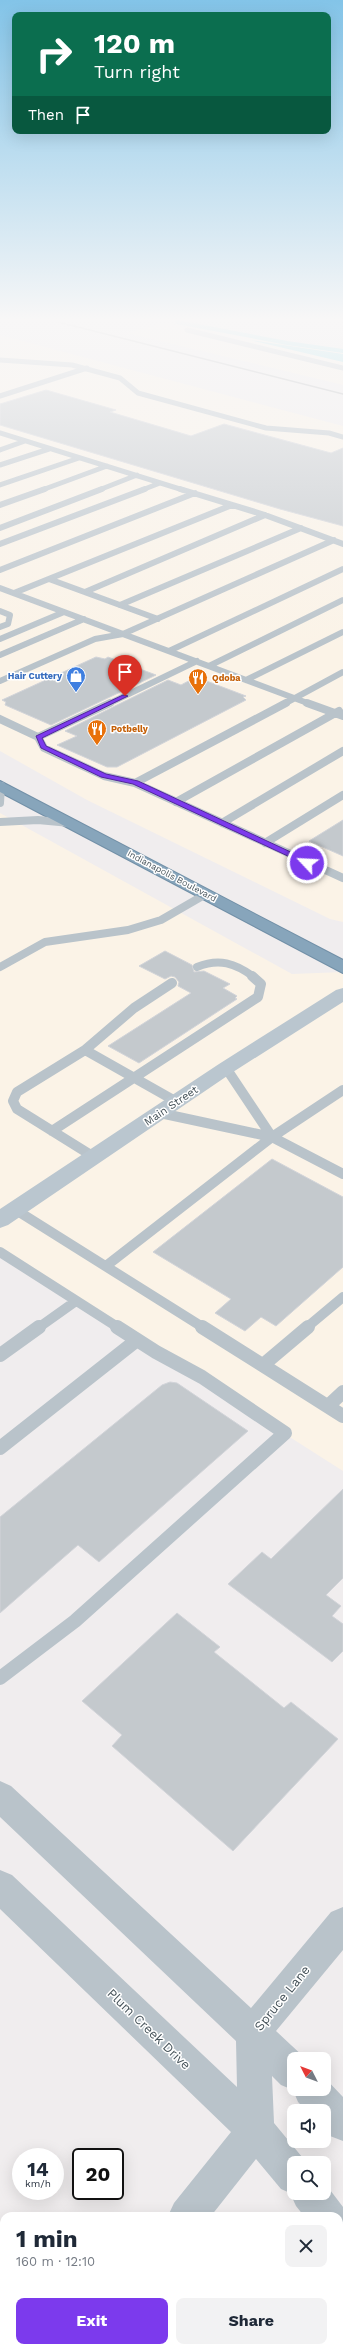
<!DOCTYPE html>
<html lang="en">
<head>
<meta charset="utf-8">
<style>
  :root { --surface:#fff; --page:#f2f2f3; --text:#1f2937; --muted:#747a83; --accent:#7c3aed }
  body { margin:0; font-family:"Work Sans",sans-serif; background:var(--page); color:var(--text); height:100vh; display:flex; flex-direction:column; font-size:15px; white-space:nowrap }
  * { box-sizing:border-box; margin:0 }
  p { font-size:13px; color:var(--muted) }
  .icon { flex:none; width:22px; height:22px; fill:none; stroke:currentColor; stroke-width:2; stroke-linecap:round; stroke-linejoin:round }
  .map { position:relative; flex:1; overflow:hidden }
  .details { position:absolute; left:0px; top:2212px; width:343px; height:140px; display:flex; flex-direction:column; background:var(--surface); border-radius:12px 12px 0 0; box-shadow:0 4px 16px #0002 }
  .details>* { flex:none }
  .hud { position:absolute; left:12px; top:12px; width:319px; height:122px; border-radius:8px; box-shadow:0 4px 16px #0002; background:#0b6e4f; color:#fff; overflow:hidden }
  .needle { width:26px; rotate:312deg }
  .tools { position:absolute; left:287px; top:2052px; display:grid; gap:8px }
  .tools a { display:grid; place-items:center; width:44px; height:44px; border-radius:8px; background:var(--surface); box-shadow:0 4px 16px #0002; font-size:20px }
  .speed { position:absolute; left:12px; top:2148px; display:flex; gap:8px; font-size:20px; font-weight:700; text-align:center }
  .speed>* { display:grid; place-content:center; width:52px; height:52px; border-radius:50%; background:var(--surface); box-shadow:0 4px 16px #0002; line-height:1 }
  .speed small { font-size:10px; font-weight:400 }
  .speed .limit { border:2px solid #111; border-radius:6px; background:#fff; color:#111 }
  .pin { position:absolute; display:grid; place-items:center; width:34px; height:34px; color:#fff; margin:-41px -17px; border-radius:50% 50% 50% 0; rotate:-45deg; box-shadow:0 0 4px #0007 }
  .pin .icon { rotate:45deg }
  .me { position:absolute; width:44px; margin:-22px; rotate:295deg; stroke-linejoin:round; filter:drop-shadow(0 0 3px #0008) }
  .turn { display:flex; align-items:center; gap:14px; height:84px; padding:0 16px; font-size:18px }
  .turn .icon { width:52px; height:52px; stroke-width:2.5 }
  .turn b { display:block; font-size:28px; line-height:34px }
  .then { display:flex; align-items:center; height:38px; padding:0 16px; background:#0003; gap:8px; font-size:15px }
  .round { display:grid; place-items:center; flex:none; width:42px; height:42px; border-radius:8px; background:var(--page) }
  .headline { display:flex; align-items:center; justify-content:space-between; height:68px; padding:0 16px }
  h1 { font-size:24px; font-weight:700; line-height:30px }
  .action { display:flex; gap:8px; margin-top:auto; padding:8px 16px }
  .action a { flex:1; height:46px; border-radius:8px; background:var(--accent); color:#fff; font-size:16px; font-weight:700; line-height:46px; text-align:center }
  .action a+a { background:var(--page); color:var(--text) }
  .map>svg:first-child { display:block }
</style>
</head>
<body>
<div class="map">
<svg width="343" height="2352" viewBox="0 0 343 2352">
  <rect width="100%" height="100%" fill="#f0edee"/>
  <!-- commercial -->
  <path fill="#fbf3e7" d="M163 323 343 352V385L127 333Z
    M0 335 343 426V922L330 919 87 800 0 751Z
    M0 813 292 974 343 972V1471L0 1252Z"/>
  <!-- water -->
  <path fill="#8bdde9" d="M250 340 343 354V362Z"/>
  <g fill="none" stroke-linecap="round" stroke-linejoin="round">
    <!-- stream -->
    <path stroke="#8bdde9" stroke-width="4" d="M177 322 287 343 343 351"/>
  </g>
  <!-- building -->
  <path fill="#c4c9cd" stroke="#d2d4d9" d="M46 390 116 410 110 412 191 436 224 424 331 453 343 448V526L280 509 0 425V404Z
    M96 657 105 659 108 657 156 675 51 725 5 705 6 702 2 700Z
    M196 677 246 696 243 697 246 700 117 767H107L57 745 77 736 65 731 115 706 168 680 181 685Z
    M343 820V856L309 841Z
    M165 951 192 965 194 972 204 971 230 984 223 988 237 996 235 998 237 999 139 1063 108 1046 191 993 178 986 179 982 175 977 171 976 165 979 139 966Z
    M272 1159 343 1197V1267L276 1326 261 1317 245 1331 215 1313 231 1299 153 1252Z
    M170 1382 177 1383 248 1431 99 1562 78 1545 0 1613V1517L162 1385Z
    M343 1489V1578L326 1595 341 1606 332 1616 343 1624V1651L332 1662 228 1584 262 1552 271 1559Z
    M177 1613 220 1647 214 1652 284 1708 291 1702 338 1739 233 1851 112 1746 122 1735 82 1701Z"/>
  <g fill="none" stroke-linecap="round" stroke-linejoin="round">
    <!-- highway casing -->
    <g stroke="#7290a7" stroke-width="2">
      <path id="highway" d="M0 781 343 960V973L0 792Z"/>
    </g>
    <!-- lane-far4 -->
    <path stroke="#b9c3ca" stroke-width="5" d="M187 330 343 368
      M0 360 72 365 120 378 138 393 266 428 329 433 343 437
      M0 396 87 368
      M0 433 183 490
      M0 450 25 441
      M0 465 49 449
      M0 485 79 458
      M42 490 107 466
      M99 490 137 475
      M142 490 160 483"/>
    <!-- lane-far3 -->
    <path stroke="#b9c3ca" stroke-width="6" d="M180 489 265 515 343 544
      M0 505 45 489
      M0 528 102 489
      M0 544 145 489
      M0 570 195 493
      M49 579 158 619
      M0 588 310 704
      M85 592 265 515
      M14 593 232 505
      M120 605 301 528
      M0 611 10 615 8 624 0 627
      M0 639 64 612
      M169 651 343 569
      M0 655 84 619
      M209 666 343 600
      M246 680 343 632
      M0 681 95 639 123 634 334 540
      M108 704 197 661
      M284 704 343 672"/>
    <!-- lane-far2 -->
    <path stroke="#b9c3ca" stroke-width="8" d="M307 703 343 716
      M0 719 38 737 44 748 104 776 135 783 343 878
      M38 737 110 703
      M135 783 286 703
      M176 802 339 711
      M0 803 1 786
      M0 822 38 820 70 823
      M222 823 343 751
      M265 843 343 795
      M0 967 45 942 128 930 161 920 206 894
      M197 967C219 958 235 963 254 977"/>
    <!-- lane-far1 -->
    <path stroke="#b9c3ca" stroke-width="10" d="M85 1050 177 1102
      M226 1068 272 1137
      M160 1113 272 1137 343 1174
      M52 1131 258 997 261 984 252 976
      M94 1157 17 1109 13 1101 17 1092 85 1050 134 1008 172 983
      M16 1210 204 1328
      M0 1252 119 1328
      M106 1266 272 1137 343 1090
      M38 1328 76 1301
      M306 1328 343 1297"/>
    <!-- lane -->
    <path stroke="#b9c3ca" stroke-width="14" d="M202 1327 343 1416
      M0 1355 39 1327
      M263 1365 308 1327
      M328 1406 343 1392
      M0 1448 137 1340
      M0 1678 75 1621 285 1433 202 1377 156 1352 117 1327"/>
    <!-- street -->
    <path fill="#b9c3ca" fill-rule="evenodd" d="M0 1781 11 1786 251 2008 331 1912 343 1907V1950L276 2031 306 2059H294V2089H324V2077L343 2097V2141L330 2136 324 2129V2111H307L298 2102 293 2090 281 2085 272 2076 274 2123 307 2163H294V2193H324V2182L343 2207V2253L339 2251V2216H304L296 2206 290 2193 281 2189 256 2159 211 2216H168L174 2203 231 2132 0 1909V1870L12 1875 237 2087 236 2041 0 1817Z
      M59 2348H101L99 2352H57Z"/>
    <!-- secondary -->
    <path fill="#bac6cf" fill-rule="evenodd" d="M343 988V1002L233 1072 8 1225 0 1228V1209L219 1064 336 990Z"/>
    <!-- highway -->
    <use href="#highway" fill="#87a5bb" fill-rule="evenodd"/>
    <!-- rail -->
    <path stroke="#b0b4b8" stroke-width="1.5" d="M58 322 343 394"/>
  </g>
  <!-- sky -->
  <linearGradient id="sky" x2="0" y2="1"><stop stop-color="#83c4e8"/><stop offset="0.49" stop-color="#f8f7f7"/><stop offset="1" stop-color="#f8f7f7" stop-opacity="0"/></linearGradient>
  <rect width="343" height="652" fill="url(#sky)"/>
  <!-- route -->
  <path fill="#7c3aed" stroke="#51269a" d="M123 695 128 696 42 738 46 746 106 774 138 781 310 861V864H305L133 784 101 777 41 748 36 736Z"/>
  <!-- icons -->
  <defs>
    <g id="shop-pin" transform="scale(1)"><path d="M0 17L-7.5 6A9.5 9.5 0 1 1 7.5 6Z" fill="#3f7fe0" stroke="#fff"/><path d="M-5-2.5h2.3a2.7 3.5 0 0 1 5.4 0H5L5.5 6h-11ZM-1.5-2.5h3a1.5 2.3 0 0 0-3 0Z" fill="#fff"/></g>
    <g id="restaurant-pin" transform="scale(1)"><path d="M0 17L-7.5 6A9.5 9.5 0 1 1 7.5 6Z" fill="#e8710a" stroke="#fff"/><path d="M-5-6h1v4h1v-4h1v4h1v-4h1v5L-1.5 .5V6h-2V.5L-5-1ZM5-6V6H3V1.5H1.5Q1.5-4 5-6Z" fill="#fff"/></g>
  </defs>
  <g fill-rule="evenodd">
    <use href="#shop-pin" x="76" y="676"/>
    <use href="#restaurant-pin" x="198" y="678"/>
    <use href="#restaurant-pin" x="97" y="729"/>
  </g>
  <g text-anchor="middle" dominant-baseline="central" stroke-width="3" stroke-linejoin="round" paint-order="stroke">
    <!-- far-shop labels -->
    <g font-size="9" font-weight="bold" fill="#366cbe" stroke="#fff" text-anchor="end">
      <text x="62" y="676">Hair Cuttery</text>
    </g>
    <!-- far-food labels -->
    <g font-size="9" font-weight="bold" fill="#c56008" stroke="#fff" text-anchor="start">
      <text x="212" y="678">Qdoba</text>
      <text x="111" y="729">Potbelly</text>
    </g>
    <!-- far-street labels -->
    <g font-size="9" fill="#46535a" stroke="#fff">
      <text transform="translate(172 876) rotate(28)">Indianapolis Boulevard</text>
    </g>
    <!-- street labels -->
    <g font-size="11" fill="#46535a" stroke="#fff">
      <text transform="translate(171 1106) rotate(-34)">Main Street</text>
    </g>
    <!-- near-street labels -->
    <g font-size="13" fill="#46535a" stroke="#fff">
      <text transform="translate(282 1998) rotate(-51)">Spruce Lane</text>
      <text transform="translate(149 2029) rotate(44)">Plum Creek Drive</text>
    </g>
  </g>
</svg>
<div class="tools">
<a><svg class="needle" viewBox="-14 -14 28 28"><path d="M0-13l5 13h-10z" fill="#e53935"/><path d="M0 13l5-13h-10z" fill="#747a83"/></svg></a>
<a><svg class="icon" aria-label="sound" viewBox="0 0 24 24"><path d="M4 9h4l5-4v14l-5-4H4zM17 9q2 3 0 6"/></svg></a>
<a><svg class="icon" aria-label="search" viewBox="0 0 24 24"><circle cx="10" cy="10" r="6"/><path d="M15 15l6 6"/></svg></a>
</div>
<div class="speed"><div>14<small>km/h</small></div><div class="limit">20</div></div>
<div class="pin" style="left:125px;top:696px;background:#d93025"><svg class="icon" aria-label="arrive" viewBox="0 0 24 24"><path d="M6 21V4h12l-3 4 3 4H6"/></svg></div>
<svg class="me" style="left:307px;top:863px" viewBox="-20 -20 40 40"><circle r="17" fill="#7c3aed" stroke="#fff" stroke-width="3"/><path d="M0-11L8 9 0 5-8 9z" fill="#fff"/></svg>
<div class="hud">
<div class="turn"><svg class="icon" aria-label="right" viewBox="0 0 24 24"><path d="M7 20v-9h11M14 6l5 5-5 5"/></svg><div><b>120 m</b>Turn right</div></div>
<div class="then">Then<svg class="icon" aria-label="arrive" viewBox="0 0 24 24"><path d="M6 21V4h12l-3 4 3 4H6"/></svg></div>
</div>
<section class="details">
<div class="headline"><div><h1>1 min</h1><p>160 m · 12:10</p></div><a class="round"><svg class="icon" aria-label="close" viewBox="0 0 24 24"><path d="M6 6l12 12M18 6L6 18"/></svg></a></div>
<div class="action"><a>Exit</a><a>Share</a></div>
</section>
</div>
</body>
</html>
